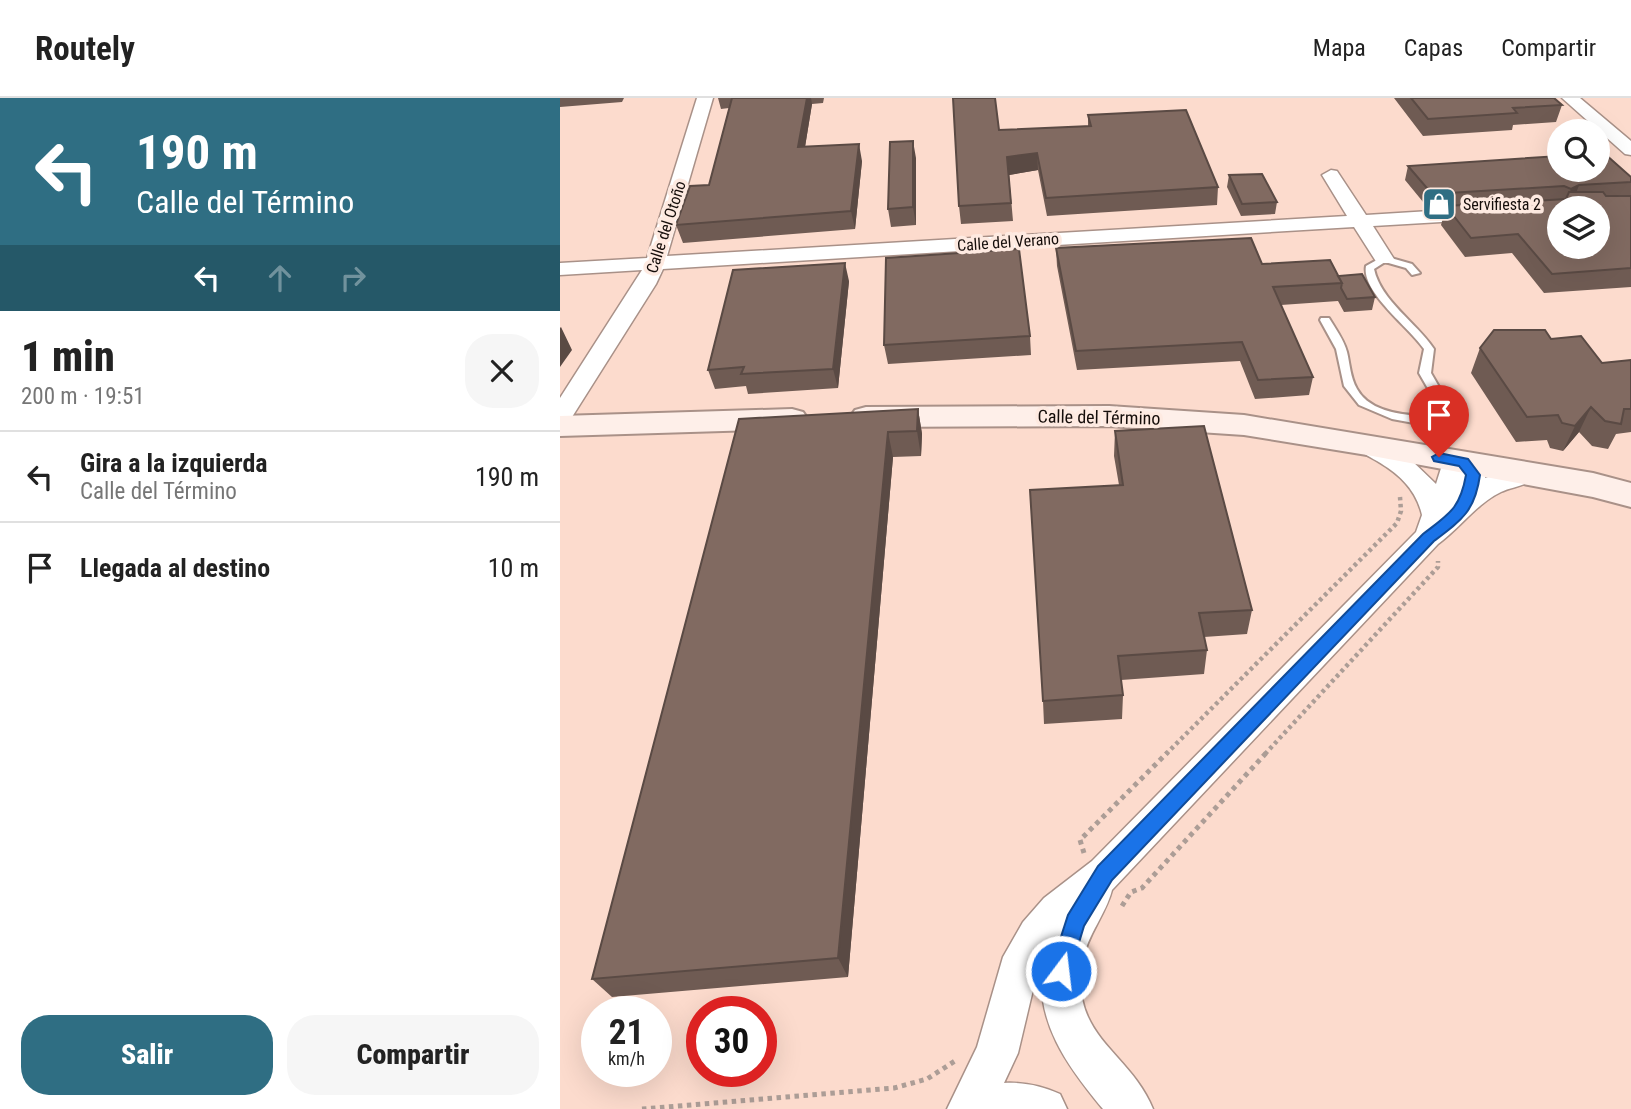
<!DOCTYPE html>
<html lang="es">
<head>
<meta charset="utf-8">
<style>
  :root { --surface:#fff; --page:#f6f6f6; --text:#222; --muted:#767676; --line:#e0e0e0; --accent:#2f6e83 }
  body { margin:0; font-family:"Roboto Condensed",sans-serif; background:var(--page); color:var(--text); height:100vh; display:flex; flex-direction:column; font-size:26px; white-space:nowrap }
  * { box-sizing:border-box; margin:0 }
  p { font-size:23px; color:var(--muted) }
  .icon { flex:none; width:38px; height:38px; fill:none; stroke:currentColor; stroke-width:2; stroke-linecap:round; stroke-linejoin:round }
  .map { position:relative; flex:1; overflow:hidden }
  .panel { display:flex; flex-direction:column; background:var(--surface); width:560px }
  .panel>* { flex:none }
  .top-card { background:#2f6e83; color:#fff; overflow:hidden }
  .fabs { position:absolute; left:987px; top:21px; display:grid; gap:14px }
  .fabs a { display:grid; place-items:center; width:63px; height:63px; border-radius:50%; background:var(--surface); box-shadow:0 7px 28px #0002; font-size:35px }
  .speed { position:absolute; left:21px; top:898px; display:flex; gap:14px; font-size:35px; font-weight:700; text-align:center }
  .speed>* { display:grid; place-content:center; width:91px; height:91px; border-radius:50%; background:var(--surface); box-shadow:0 7px 28px #0002; line-height:1 }
  .speed small { font-size:18px; font-weight:400 }
  .speed .limit { border:10px solid #d22; background:#fff; color:#111 }
  .pin { position:absolute; display:grid; place-items:center; width:60px; height:60px; color:#fff; margin:-72px -30px; border-radius:50% 50% 50% 0; rotate:-45deg; box-shadow:0 0 7px #0007 }
  .pin .icon { rotate:45deg }
  .me { position:absolute; width:77px; margin:-38px; rotate:15deg; stroke-linejoin:round; filter:drop-shadow(0 0 5px #0008) }
  .turn { display:flex; align-items:center; gap:24px; height:147px; padding:0 21px; font-size:32px }
  .turn .icon { width:91px; height:91px; stroke-width:2.5 }
  .turn b { display:block; font-size:49px; line-height:60px }
  .lanes { display:flex; align-items:center; height:66px; padding:0 21px; background:#0003; justify-content:center; gap:35px; direction:ltr }
  .lanes .off { opacity:.35 }
  .round { display:grid; place-items:center; flex:none; width:74px; height:74px; border-radius:28px; background:var(--page) }
  .head { display:flex; align-items:center; justify-content:space-between; height:119px; padding:0 21px }
  h1 { font-size:42px; font-weight:800; line-height:52px }
  .action { display:flex; gap:14px; margin-top:auto; padding:14px 21px }
  .action a { flex:1; height:80px; border-radius:28px; background:var(--accent); color:#fff; font-size:28px; font-weight:800; line-height:80px; text-align:center }
  .action a+a { background:var(--page); color:var(--text) }
  ul { padding:0; list-style:none }
  li { display:flex; align-items:center; gap:21px; height:91px; padding:0 21px; border-top:2px solid var(--line) }
  li div { flex:1 }
  li b { display:block; font-size:26px }
  li em { font-style:normal }
  header { display:flex; align-items:center; gap:42px; box-sizing:border-box; height:98px; padding:0 35px; background:var(--surface); border-bottom:2px solid var(--line) }
  header strong { font-size:33px }
  nav { display:flex; gap:38px; margin-inline-start:auto; font-size:24px }
  main { display:flex; flex:1; min-height:0 }
  .map>svg:first-child { display:block }
</style>
</head>
<body>
<header>
<strong>Routely</strong>
<nav><a>Mapa</a><a>Capas</a><a>Compartir</a></nav>
</header>
<main>
<section class="panel">
<div class="top-card">
<div class="turn"><svg class="icon" aria-label="left" viewBox="0 0 24 24"><path d="M17 20v-9H6M10 6l-5 5 5 5"/></svg><div><b>190 m</b>Calle del Término</div></div>
<div class="lanes"><svg class="icon" aria-label="left" viewBox="0 0 24 24"><path d="M17 20v-9H6M10 6l-5 5 5 5"/></svg><svg class="icon off" aria-label="ahead" viewBox="0 0 24 24"><path d="M12 20V5M6 11l6-6 6 6"/></svg><svg class="icon off" aria-label="right" viewBox="0 0 24 24"><path d="M7 20v-9h11M14 6l5 5-5 5"/></svg></div>
</div>
<div class="head"><div><h1>1 min</h1><p>200 m · 19:51</p></div><a class="round"><svg class="icon" aria-label="close" viewBox="0 0 24 24"><path d="M6 6l12 12M18 6L6 18"/></svg></a></div>
<ul>
<li><svg class="icon" aria-label="left" viewBox="0 0 24 24"><path d="M17 20v-9H6M10 6l-5 5 5 5"/></svg><div><b>Gira a la izquierda</b><p>Calle del Término</p></div><em>190 m</em></li>
<li><svg class="icon" aria-label="arrive" viewBox="0 0 24 24"><path d="M6 21V4h12l-3 4 3 4H6"/></svg><div><b>Llegada al destino</b></div><em>10 m</em></li>
</ul>
<div class="action"><a>Salir</a><a>Compartir</a></div>
</section>
<div class="map">
<svg width="1071" height="1011" viewBox="0 0 1071 1011">
  <rect width="100%" height="100%" fill="#feeae1"/>
  <!-- built -->
  <path fill="#fcdbcd" fill-rule="evenodd" d="M0 0H1071V1011H0ZM999 33H1038V72H999ZM999 110H1038V149H999ZM37 914H96V973H37ZM142 914H201V973H142Z"/>
  <g fill="none" stroke-linecap="round" stroke-linejoin="round">
    <!-- lane casing -->
    <g stroke="#a99188" stroke-width="4">
      <path id="lane" d="M824 158 852 166 860 175 852 177 846 170 825 164 814 171C821 203 856 224 874 251L871 275 886 301 888 315 878 325H854L832 321 799 307 784 288 776 251 760 222 761 220H769C775 230 784 242 787 254 790 266 790 279 797 291 810 315 847 318 871 318L876 314 874 301 859 275 864 251C850 230 801 194 806 168Z"/>
    </g>
    <!-- street casing -->
    <g stroke="#a99188" stroke-width="3">
      <path id="street" d="M137 0H153L107 158 787 118 762 77 771 72 777 73 806 117 999 105 1008 110H999V117L813 128 834 161 831 165H817L794 129 103 171 96 186 12 319 9 324 0 327V300L82 172 0 177V165L87 160Z
        M1002 0H1020L1071 43V57L1065 56Z
        M807 338 849 360 876 386 882 367 904 356 913 358 926 377 925 380 967 366 976 369 980 375C973 387 954 388 941 394 916 406 901 429 878 446L552 792C546 816 528 836 523 861 508 939 569 952 593 1011H543C508 969 474 923 483 866L476 879 458 955 444 985C465 984 482 988 500 996L507 1011H387L417 949 443 859 463 824 484 800 532 763 856 434 862 417C856 391 839 376 817 363 808 358 800 354 794 346L798 340Z"/>
    </g>
    <!-- secondary casing -->
    <g stroke="#a99188" stroke-width="4">
      <path id="secondary" d="M549 308 684 317 1033 375 1071 385V409L1033 399 807 357 684 337 549 328 306 329 295 326 290 319 295 312 306 309Z
        M232 311 243 314 248 321 243 328 232 331 0 338V318Z"/>
    </g>
    <!-- path-far1 -->
    <path stroke="#ac9d96" stroke-width="4.5" stroke-dasharray="3.5 3.5" stroke-linecap="butt" d="M606 656 837 425 841 413 840 399
      M705 656 878 469V463"/>
    <!-- path -->
    <path stroke="#ac9d96" stroke-width="5" stroke-dasharray="4.5 4.5" stroke-linecap="butt" d="M524 755 520 742 608 654
      M562 808 571 794 582 790 707 654
      M82 1011 334 990 367 981 395 963"/>
    <!-- lane -->
    <use href="#lane" fill="#fff" fill-rule="evenodd"/>
    <!-- street -->
    <use href="#street" fill="#fff" fill-rule="evenodd"/>
    <!-- secondary -->
    <use href="#secondary" fill="#feefe9" fill-rule="evenodd"/>
  </g>
  <!-- wall -->
  <path fill="#6f5b53" d="M0 0H64L62 4 0 9Z
    M158 0H264L263 5 252 6 245 49 302 63 295 131 123 145 116 127 149 87 169 10 161 11Z
    M834 0H994L1002 7 996 24 953 27 952 32 863 38Z
    M528 17 658 89 657 107 487 118 478 72 449 77 453 123 401 126 399 108 439 32 528 28Z
    M356 60V127L331 129 328 111Z
    M848 68 1071 79V189L984 195 952 155 905 159 881 127 886 109 868 110 845 82Z
    M669 77 717 104 715 116 681 118 667 89Z
    M496 150 702 166 778 178 815 199 812 212 784 214 778 203 721 207 753 279 749 297 695 301 680 263 517 272 497 168Z
    M289 183 278 290 188 296 186 288 155 291 148 272Z
    M470 238 471 257 328 266 324 247Z
    M991 241 1042 265 1071 262V334L1056 336 1048 351 1032 348 1019 334 1003 353 990 350 987 342 956 344 911 275 920 250Z
    M358 311 362 336 361 358 333 359 288 879 52 899 32 881 179 321Z
    M555 333 692 512 687 536 644 539 647 552 644 576 561 582 563 597 562 621 484 626 483 603 559 387 554 358Z"/>
  <!-- shaded-wall -->
  <path fill="#5a4a44" d="M247 0H251L252 6 242 67 238 49Z
    M353 43 356 60V127L353 109Z
    M299 46 302 63 295 131 291 113Z
    M477 55 478 72 449 77 447 59Z
    M1019 87 1014 101 1006 105 1011 91Z
    M285 165 289 183 278 290 273 271Z
    M1 229 12 252 0 269V230Z
    M1031 309 1019 334 1003 353 1015 328Z
    M358 311 362 336 361 358 357 333Z
    M328 334 333 359 288 879 278 860Z"/>
  <!-- building -->
  <path fill="#816a61" stroke="#5a4a44" stroke-width="2" fill-rule="evenodd" d="M172 0H247L238 49 299 46 291 113 116 127 130 88 149 87Z
    M393 0H435L439 32 531 28 528 17 626 12 658 89 486 100 477 55 447 59 451 105 399 108Z
    M851 0H994L1002 7 953 10 957 15 868 21Z
    M353 43V109L328 111 330 44Z
    M1038 56H1045L1071 79V84L1019 87 1011 91 1004 88 872 96 848 68 999 58V72H1038Z
    M702 76 717 104 682 106 669 77Z
    M1009 94H1043L1046 98H1071V170L992 176 958 136 911 140 886 108 1006 101ZM999 110H1038V149H999Z
    M691 140 702 166 770 162 782 185 713 189 753 279 698 282 682 244 516 253 496 150Z
    M459 151 470 238 324 247 326 160Z
    M285 165 273 271 181 276 184 269 148 272 173 172Z
    M802 176 815 199 787 201 781 190 782 185 778 178Z
    M934 232H985L991 241 1021 238 1042 265 1071 262V311H1064L1061 326 1045 323 1031 309 1015 328 1002 325 998 317 967 319 920 250Z
    M358 311 357 333 328 334 278 860 32 881 179 321Z
    M644 328 692 512 639 515 647 552 558 558 563 597 483 603 470 392 563 387 555 333Z"/>
  <!-- route -->
  <path fill="#1a73e8" stroke="#114b97" stroke-width="2" d="M879 355 908 361 920 377C915 413 902 422 874 443L552 782 524 828 508 881 501 884 493 881 490 873 508 817 538 768 863 436C889 416 900 411 906 377L899 368 874 363 872 359Z"/>
  <!-- icons -->
  <defs>
    <g id="shop-square" transform="scale(1.75)"><rect x="-9" y="-9" width="18" height="18" rx="4" fill="#2f6e83" stroke="#feeae1"/><path d="M-5-2.5h2.3a2.7 3.5 0 0 1 5.4 0H5L5.5 6h-11ZM-1.5-2.5h3a1.5 2.3 0 0 0-3 0Z" fill="#fff"/></g>
  </defs>
  <g fill-rule="evenodd">
    <use href="#shop-square" x="879" y="106"/>
  </g>
  <g text-anchor="middle" dominant-baseline="central" stroke-width="7" stroke-linejoin="round" paint-order="stroke">
    <!-- far-poi labels -->
    <g font-size="16" fill="#150d0a" stroke="#feeae1" text-anchor="start">
      <text x="903" y="106">Servifiesta 2</text>
    </g>
    <!-- far-street labels -->
    <g font-size="16" fill="#150d0a" stroke="#feeae1">
      <text transform="translate(106 129) rotate(-72)">Calle del Otoño</text>
      <text transform="translate(448 144) rotate(-4)">Calle del Verano</text>
    </g>
    <!-- street labels -->
    <g font-size="18" fill="#150d0a" stroke="#feeae1">
      <text transform="translate(539 319) rotate(1)">Calle del Término</text>
    </g>
  </g>
</svg>
<div class="fabs">
<a><svg class="icon" aria-label="search" viewBox="0 0 24 24"><circle cx="10" cy="10" r="6"/><path d="M15 15l6 6"/></svg></a>
<a><svg class="icon" aria-label="layers" viewBox="0 0 24 24"><path d="M12 4l9 5-9 5-9-5zM3 14l9 5 9-5"/></svg></a>
</div>
<div class="speed"><div>21<small>km/h</small></div><div class="limit">30</div></div>
<div class="pin" style="left:879px;top:359px;background:#d93025"><svg class="icon" aria-label="arrive" viewBox="0 0 24 24"><path d="M6 21V4h12l-3 4 3 4H6"/></svg></div>
<svg class="me" style="left:501px;top:873px" viewBox="-20 -20 40 40"><circle r="17" fill="#1a73e8" stroke="#fff" stroke-width="3"/><path d="M0-11L8 9 0 5-8 9z" fill="#fff"/></svg>
</div>
</main>
</body>
</html>
